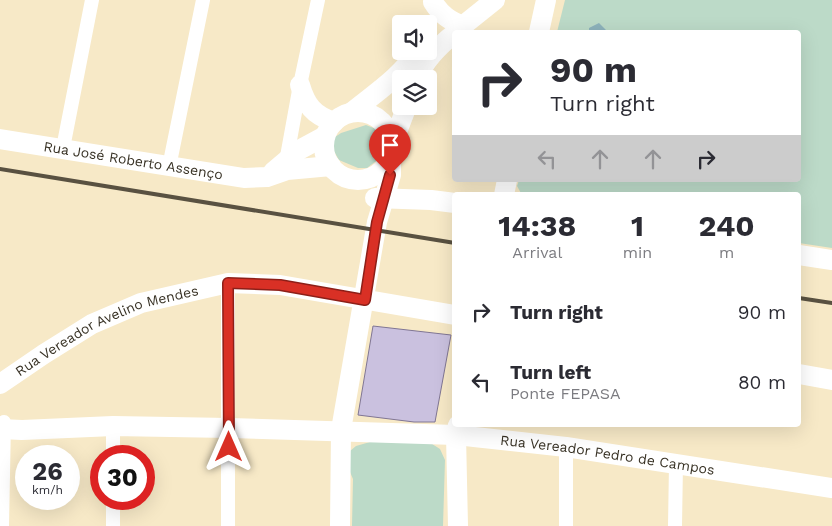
<!DOCTYPE html>
<html lang="en">
<head>
<meta charset="utf-8">
<style>
  :root { --surface:#fff; --page:#f7f7f7; --text:#2b2b33; --muted:#7c7c81 }
  body { margin:0; font-family:"Work Sans",sans-serif; background:var(--page); color:var(--text); height:100vh; display:flex; flex-direction:column; font-size:19px; white-space:nowrap }
  * { box-sizing:border-box; margin:0 }
  p { font-size:16px; color:var(--muted) }
  .icon { flex:none; width:28px; height:28px; fill:none; stroke:currentColor; stroke-width:2; stroke-linecap:round; stroke-linejoin:round }
  .map { position:relative; flex:1; overflow:hidden }
  .panel { position:absolute; left:452px; top:192px; width:349px; height:235px; display:flex; flex-direction:column; background:var(--surface); border-radius:5px; box-shadow:0 5px 20px #0002 }
  .panel>* { flex:none }
  .hud { position:absolute; left:452px; top:30px; width:349px; height:152px; border-radius:5px; box-shadow:0 5px 20px #0002; background:#fff; color:var(--text); overflow:hidden }
  .buttons { position:absolute; left:392px; top:15px; display:grid; gap:10px }
  .buttons a { display:grid; place-items:center; width:45px; height:45px; border-radius:5px; background:var(--surface); box-shadow:0 5px 20px #0002; font-size:25px }
  .speed { position:absolute; left:15px; top:445px; display:flex; gap:10px; font-size:25px; font-weight:700; text-align:center }
  .speed>* { display:grid; place-content:center; width:65px; height:65px; border-radius:50%; background:var(--surface); box-shadow:0 5px 20px #0002; line-height:1 }
  .speed small { font-size:12px; font-weight:400 }
  .speed .limit { border:8px solid #d22; background:#fff; color:#111 }
  .pin { position:absolute; display:grid; place-items:center; width:42px; height:42px; color:#fff; margin:-51px -21px; border-radius:50% 50% 50% 0; rotate:-45deg; box-shadow:0 0 5px #0007 }
  .pin .icon { rotate:45deg }
  .me { position:absolute; width:55px; margin:-28px; rotate:0deg; stroke-linejoin:round; filter:drop-shadow(0 0 4px #0008) }
  .turn { display:flex; align-items:center; gap:18px; height:105px; padding:0 15px; font-size:22px }
  .turn .icon { width:65px; height:65px; stroke-width:2.5 }
  .turn b { display:block; font-size:35px; line-height:42px }
  .lanes { display:flex; align-items:center; height:48px; padding:0 15px; background:#0003; justify-content:center; gap:25px; direction:ltr }
  .lanes .off { opacity:.35 }
  .eta { display:flex; justify-content:space-evenly; align-items:center; height:85px; text-align:center }
  .eta b { font-size:30px; font-weight:700; line-height:35px }
  ul { padding:0; list-style:none }
  li { display:flex; align-items:center; gap:15px; height:70px; padding:0 15px }
  li div { flex:1 }
  li b { display:block; font-size:19px }
  li em { font-style:normal }
  .map>svg:first-child { display:block }
</style>
</head>
<body>
<div class="map">
<svg width="832" height="526" viewBox="0 0 832 526">
  <rect width="100%" height="100%" fill="#f7e9c7"/>
  <!-- green -->
  <path fill="#bcdac8" d="M565 0H832V248L799 243V195H522L517 186 519 180H799V32H557Z
    M366 125 384 132 385 150 380 158 367 168H358L339 160 331 146 332 139 341 133Z
    M370 442H429L440 449 445 460 443 526H352L353 479 350 472V451L356 446Z"/>
  <!-- water -->
  <path fill="#8db2bb" d="M599 23 608 32H589V28Z"/>
  <!-- building -->
  <path fill="#cac1df" stroke="#807694" d="M373 326 451 335 435 422H414L358 415Z"/>
  <g fill="none" stroke-linecap="round" stroke-linejoin="round">
    <!-- street -->
    <path stroke="#fff" stroke-width="14" d="M63 148 92 0
      M286 162 300 85 318 0
      M169 167 203 0
      M113 426V456
      M113 499V526
      M2 526 4 422
      M228 526V283
      M566 526V447
      M675 526 676 464"/>
    <!-- secondary -->
    <g stroke="#fff" stroke-width="20">
      <path d="M433 2C441 15 449 20 463 26"/>
      <path d="M455 32 495 0"/>
      <path d="M539 32 546 0"/>
      <path d="M417 79C424 60 440 45 455 33"/>
      <path d="M300 85C306 105 313 115 334 122"/>
      <path d="M352 112C374 94 402 76 417 51"/>
      <circle cx="358" cy="146" r="34"/>
      <path id="s1" d="M0 139 244 178 267 177 287 170 331 166"/>
      <path d="M392 145 407 106"/>
      <path d="M273 172 299 150 325 136"/>
      <path d="M504 195 507 180"/>
      <path d="M375 198 431 200 455 203"/>
      <path d="M799 255 832 260"/>
      <path d="M799 374 832 380"/>
      <path id="s2" d="M0 384 44 354 92 324 141 303 228 283 280 285 455 315"/>
      <path d="M458 425 456 435 458 526"/>
      <path id="s3" d="M0 429 22 430 113 426 229 428 456 435 566 447 832 488"/>
      <path d="M340 526 341 430 377 222 391 175V155"/>
    </g>
    <!-- rail -->
    <path stroke="#595141" stroke-width="4" d="M0 169 455 243
      M799 298 832 303"/>
  </g>
  <g fill="none" stroke-linecap="round" stroke-linejoin="round">
    <!-- route casing -->
    <g stroke="#8d1f18" stroke-width="12">
      <path id="route" d="M229 447 228 283 280 285 365 300 377 222 390 175"/>
    </g>
    <!-- route -->
    <use href="#route" stroke="#d93025" stroke-width="9"/>
  </g>
  <g text-anchor="middle" dominant-baseline="central" stroke-width="4.5" stroke-linejoin="round" paint-order="stroke">
    <!-- street labels -->
    <g font-size="14" fill="#383225" stroke="#f7e9c7">
      <text stroke="none"><textPath href="#s1" startOffset="135">Rua José Roberto Assenço</textPath></text>
      <text stroke="none"><textPath href="#s2" startOffset="121">Rua Vereador Avelino Mendes</textPath></text>
      <text stroke="none"><textPath href="#s3" startOffset="609">Rua Vereador Pedro de Campos</textPath></text>
    </g>
  </g>
</svg>
<div class="buttons">
<a><svg class="icon" aria-label="sound" viewBox="0 0 24 24"><path d="M4 9h4l5-4v14l-5-4H4zM17 9q2 3 0 6"/></svg></a>
<a><svg class="icon" aria-label="layers" viewBox="0 0 24 24"><path d="M12 4l9 5-9 5-9-5zM3 14l9 5 9-5"/></svg></a>
</div>
<div class="speed"><div>26<small>km/h</small></div><div class="limit">30</div></div>
<div class="pin" style="left:390px;top:175px;background:#d93025"><svg class="icon" aria-label="arrive" viewBox="0 0 24 24"><path d="M6 21V4h12l-3 4 3 4H6"/></svg></div>
<svg class="me" style="left:229px;top:447px" viewBox="-20 -20 40 40"><path d="M0-17L14 15 0 8-14 15z" fill="#d93025" stroke="#fff" stroke-width="4"/></svg>
<div class="hud">
<div class="turn"><svg class="icon" aria-label="right" viewBox="0 0 24 24"><path d="M7 20v-9h11M14 6l5 5-5 5"/></svg><div><b>90 m</b>Turn right</div></div>
<div class="lanes"><svg class="icon off" aria-label="left" viewBox="0 0 24 24"><path d="M17 20v-9H6M10 6l-5 5 5 5"/></svg><svg class="icon off" aria-label="ahead" viewBox="0 0 24 24"><path d="M12 20V5M6 11l6-6 6 6"/></svg><svg class="icon off" aria-label="ahead" viewBox="0 0 24 24"><path d="M12 20V5M6 11l6-6 6 6"/></svg><svg class="icon" aria-label="right" viewBox="0 0 24 24"><path d="M7 20v-9h11M14 6l5 5-5 5"/></svg></div>
</div>
<section class="panel">
<div class="eta">
<div><b>14:38</b><p>Arrival</p></div>
<div><b>1</b><p>min</p></div>
<div><b>240</b><p>m</p></div>
</div>
<ul>
<li><svg class="icon" aria-label="right" viewBox="0 0 24 24"><path d="M7 20v-9h11M14 6l5 5-5 5"/></svg><div><b>Turn right</b></div><em>90 m</em></li>
<li><svg class="icon" aria-label="left" viewBox="0 0 24 24"><path d="M17 20v-9H6M10 6l-5 5 5 5"/></svg><div><b>Turn left</b><p>Ponte FEPASA</p></div><em>80 m</em></li>
</ul>
</section>
</div>
</body>
</html>
